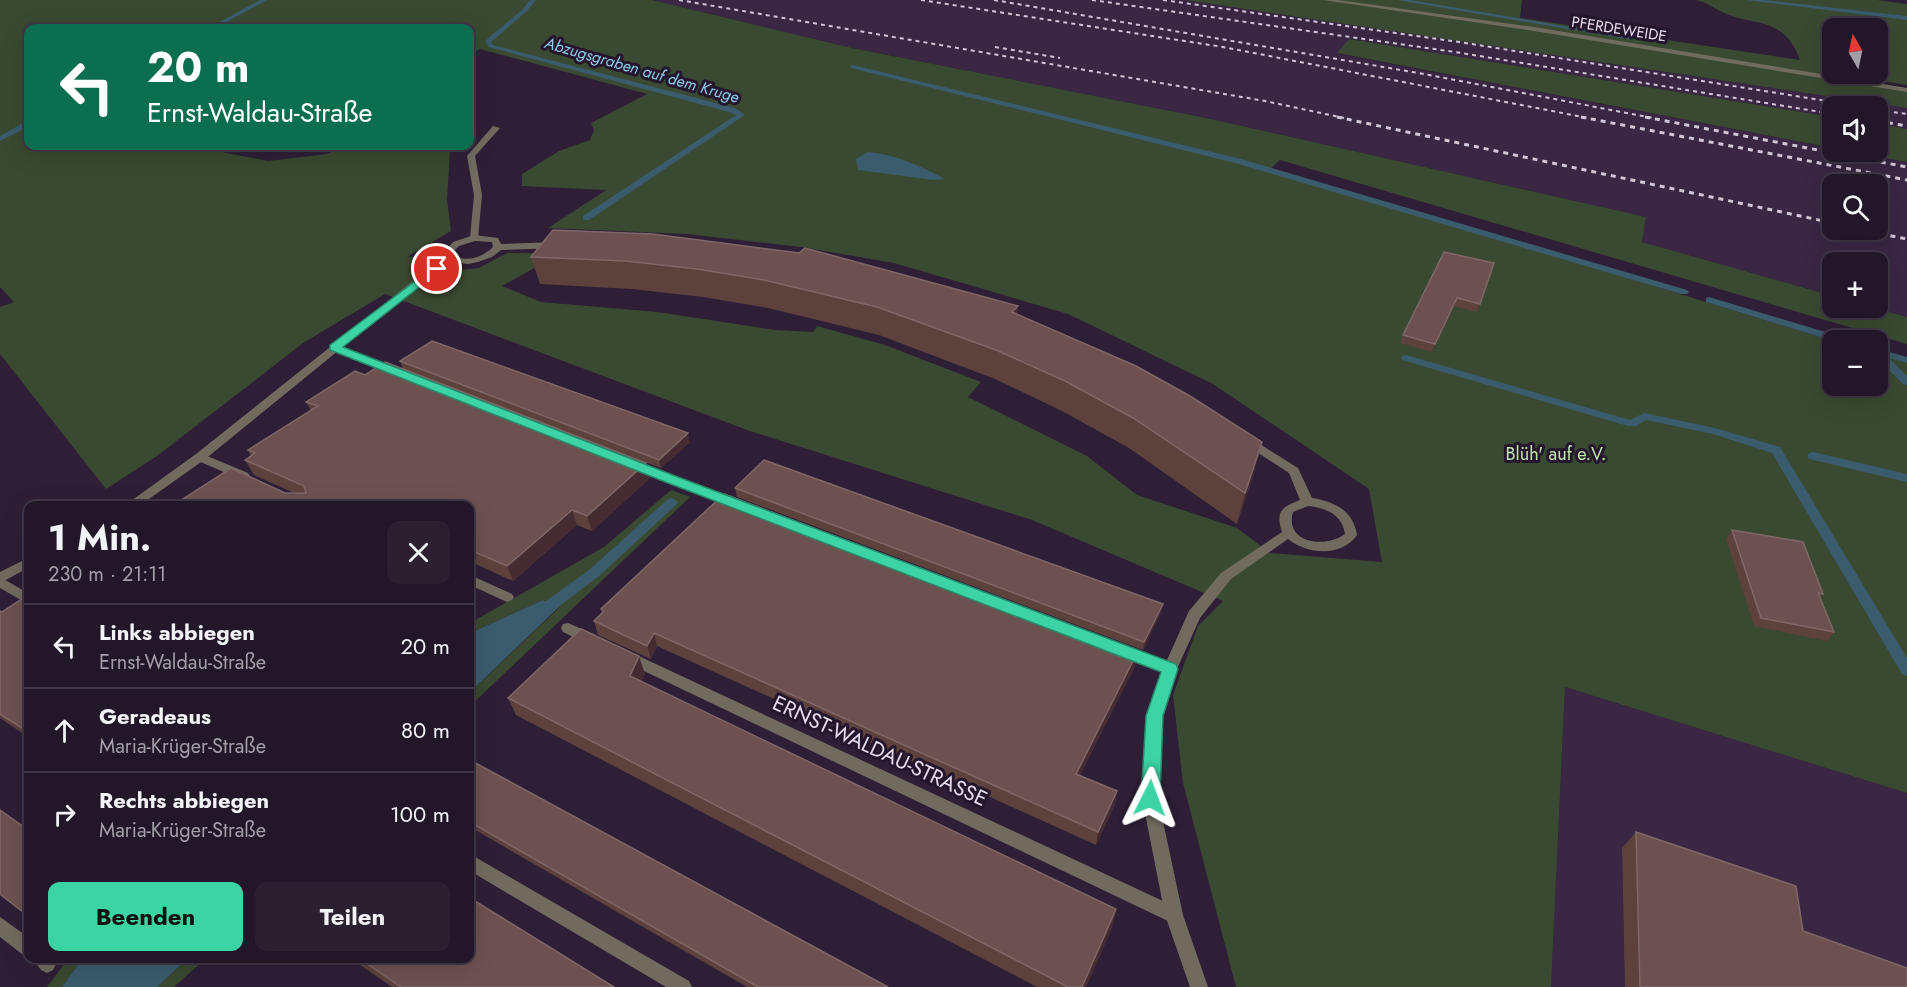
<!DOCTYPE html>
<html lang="de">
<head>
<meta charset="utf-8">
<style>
  :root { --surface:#221728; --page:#2a2030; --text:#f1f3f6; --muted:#a29fa8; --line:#3f3645; --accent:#3cd4a4 }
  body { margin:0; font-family:Jost,sans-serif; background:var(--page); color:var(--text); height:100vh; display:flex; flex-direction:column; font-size:22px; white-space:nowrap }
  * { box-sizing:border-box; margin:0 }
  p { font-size:20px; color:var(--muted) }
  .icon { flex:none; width:33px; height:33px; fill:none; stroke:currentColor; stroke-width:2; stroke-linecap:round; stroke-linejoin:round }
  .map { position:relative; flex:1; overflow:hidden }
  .details { position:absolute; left:24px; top:501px; width:450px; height:462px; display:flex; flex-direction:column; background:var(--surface); border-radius:12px; box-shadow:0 6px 24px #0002,0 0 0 2px var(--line) }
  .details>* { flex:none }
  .banner { position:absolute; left:24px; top:24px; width:450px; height:126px; border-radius:12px; box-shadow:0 6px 24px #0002,0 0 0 2px var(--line); background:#0b6e4f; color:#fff; overflow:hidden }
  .needle { width:39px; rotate:351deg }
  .fabs { position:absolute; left:1822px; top:18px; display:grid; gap:12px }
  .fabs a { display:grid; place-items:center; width:66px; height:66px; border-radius:12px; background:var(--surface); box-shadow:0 6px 24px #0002,0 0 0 2px var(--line); font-size:30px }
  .pin { position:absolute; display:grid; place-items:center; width:51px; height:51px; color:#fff; margin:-26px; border:3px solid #fff; border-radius:50%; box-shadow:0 2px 6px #0007 }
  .me { position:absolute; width:66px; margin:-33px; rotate:3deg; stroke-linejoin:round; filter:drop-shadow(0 0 4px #0008) }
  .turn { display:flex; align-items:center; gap:21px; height:126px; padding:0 24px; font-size:27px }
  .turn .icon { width:78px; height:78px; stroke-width:2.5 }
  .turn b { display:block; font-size:42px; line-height:51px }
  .round { display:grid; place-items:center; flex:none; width:63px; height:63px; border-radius:12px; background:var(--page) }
  .headline { display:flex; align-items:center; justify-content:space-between; height:102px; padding:0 24px }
  h1 { font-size:36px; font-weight:700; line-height:45px }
  .action { display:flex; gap:12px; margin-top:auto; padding:12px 24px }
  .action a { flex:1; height:69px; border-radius:12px; background:var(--accent); color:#111; font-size:24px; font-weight:700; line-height:69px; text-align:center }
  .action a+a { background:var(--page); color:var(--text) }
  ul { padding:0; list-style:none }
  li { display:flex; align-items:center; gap:18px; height:84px; padding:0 24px; border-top:2px solid var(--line) }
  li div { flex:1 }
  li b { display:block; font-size:22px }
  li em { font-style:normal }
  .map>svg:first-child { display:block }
</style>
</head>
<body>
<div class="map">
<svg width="1907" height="987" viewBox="0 0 1907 987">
  <rect width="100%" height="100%" fill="#2e1f36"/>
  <!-- built -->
  <path fill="#392743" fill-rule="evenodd" d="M652 0H1185L1907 108V129L1878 124V106H1833V117L1349 39 1338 54 1833 148V152H1850L1907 162V317L1874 308H1878V262H1833V296L1642 242 1646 217 1211 119 852 48ZM1833 184H1878V230H1833Z
    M1565 687 1907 793V987H1551Z"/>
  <!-- green -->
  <path fill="#3a4931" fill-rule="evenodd" d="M0 0H652L852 48 1211 119 1646 217 1642 242 1833 296V308H1874L1907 317V344L1280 160 1268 171 1416 213 1833 341V386H1878V354L1907 363V793L1565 687 1551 987H1236L1183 783 1173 695 1198 626 1223 601 1032 520 750 431 385 294 303 343 157 456 106 489 0 354V307L14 302 0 287ZM28 28H470V54L480 49 647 94 591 123 594 130 590 140 559 151 522 174V186L606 190 548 228 687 234 801 247 894 263 1068 314 1213 384 1369 489 1382 562 1270 553 1237 528 1137 495 1087 456 968 397 981 382 885 345 817 326 813 332 775 330 657 312 541 302 502 286 561 253H507L479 268 451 271 430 266V255L407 257 451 231 447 199 450 151 408 146H343L327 154 268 161 191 146H28Z
    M1185 0H1522L1520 18 1800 60C1783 14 1754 28 1720 11 1710 6 1707 2 1695 0H1877L1907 4V85L1870 79 1883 88 1907 92V108ZM1833 28H1878V74H1833Z
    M1349 39 1833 117V148L1337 53Z
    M1878 124 1907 129V162L1850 152H1878Z
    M671 490 690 497 470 706V692L559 608 543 600 470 633V623L604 547Z
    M68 959H82L62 987H47Z
    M187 959H205L174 987H157Z"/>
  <!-- water -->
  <path fill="#3b5c6d" d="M867 152C896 154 920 166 945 179L933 180 858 170 856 159Z
    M543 600 559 607 470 692V633Z
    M82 959V958L187 959 157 987H62Z"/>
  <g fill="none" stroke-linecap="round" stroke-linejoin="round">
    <!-- stream -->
    <path fill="#3b5c6d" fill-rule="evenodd" d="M260 0H267L215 28H208Z
      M530 0H536L527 11 491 42 493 45 735 108 745 115 589 220H583V216L736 115 729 112 489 47 485 41 523 9Z
      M1397 0H1410L1635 38 1632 40Z
      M1746 0H1764L1907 16V20Z
      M853 65 1241 159 1687 290 1689 292 1687 294H1681L1235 163 851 68 850 67Z
      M25 122H28V127L0 141V136Z
      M1709 297 1845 338 1846 340 1833 341 1706 302V298Z
      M1878 349 1907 357V363L1889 358 1907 376V385L1903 384 1878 359Z
      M1406 355 1630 420 1644 413 1715 428 1780 447 1907 658V676L1902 674 1772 453 1713 434 1646 420 1636 426H1628L1402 360 1401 358 1402 356Z
      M1813 452 1907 474V482L1809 459 1807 456 1809 453Z
      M672 498 678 502 676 505 599 576 545 617H535L533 613 535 609 589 570 668 499Z"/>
    <!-- service -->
    <path fill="#716b5f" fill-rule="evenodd" d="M1323 0H1338L1534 27 1907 88V92L1534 31Z
      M493 126 500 128 475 156 482 195 478 238 474 241 470 238 474 195 467 156Z
      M334 345 397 369 398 371 397 373H389L330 350 329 348Z
      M200 453 248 473 250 476 244 480 240 479 196 460 194 457Z
      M633 461 739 499 741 502 739 505H731L629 468 627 465Z
      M470 575 512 594 514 597 512 600 507 602 470 585Z
      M0 577 28 593V604L0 588Z
      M568 623 596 635 598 639 596 643C585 646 573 636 563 632L561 628 563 624Z
      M1124 646 1175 665 1177 669 1175 673 1170 675 1119 655 1117 651 1119 647Z
      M628 651 1180 909 1183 915 1180 921 1174 923 1168 921 623 661 621 657 623 653Z
      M470 854 689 981 692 987H666L470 871Z
      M0 917 28 937V957L22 954 0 937Z
      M32 958H54L56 964 53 970 47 973 41 970Z"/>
    <!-- minor -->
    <path fill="#716b5f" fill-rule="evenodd" d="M474 235 498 238 501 244 557 242 561 245 557 248 501 250 492 257 478 262 468 264 454 262 424 281 204 460 139 506H124L196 454 418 277 447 259 444 252 453 242ZM475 241 492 242 493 247C483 257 467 263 453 255V252L459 246Z
      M1247 436 1298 468 1312 498C1335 502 1353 510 1357 535 1342 557 1308 555 1288 539L1231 579 1200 618 1177 669 1162 715 1158 798 1183 915 1208 987H1190L1165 915 1142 798 1148 715 1163 669 1189 611 1221 573 1282 532C1275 511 1282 507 1300 500L1289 473 1243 443 1241 440ZM1308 506C1326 508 1342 514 1345 534 1325 549 1284 543 1293 512Z
      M28 558V568L0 583V572Z"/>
    <!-- rail-far1 -->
    <path stroke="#d0c6d5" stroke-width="2" stroke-dasharray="4 4" stroke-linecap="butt" d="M679 0 1265 101 1344 118
      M921 0 1223 47 1588 118
      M994 0 1424 74 1653 118
      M1092 0 1455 52 1833 114
      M1163 0 1459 42 1858 106
      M995 47 1060 58
      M1878 110 1907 114"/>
    <!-- rail -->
    <path stroke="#d0c6d5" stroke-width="3" stroke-dasharray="5 5" stroke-linecap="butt" d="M1337 117 1833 223
      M1581 117 1907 180
      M1645 117 1907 167
      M1878 121 1907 126
      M1861 230 1907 239"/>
  </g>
  <!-- wall -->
  <path fill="#5d413d" d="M553 230 1018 306 1017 315 1254 473 1237 524 1129 448 1062 411 995 379 879 335 768 308 703 297 632 289 540 284 531 257Z
    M1494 263 1477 312 1454 306 1432 352 1400 343 1403 335Z
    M400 361 690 442 661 468 456 390 646 463 650 478 592 531 577 525 513 581 471 562 470 564V506L285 493H294L254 475 245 460 251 456 248 450 311 411 306 402 365 375 403 369Z
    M735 488 1163 604 1161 612 1143 650 737 497Z
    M1732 530 1823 594 1820 598 1834 632 1827 641 1754 626 1726 539Z
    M28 595V737L0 718V611L2 612Z
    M601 609 1138 651 1136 664 1080 775 1117 791 1115 804 1096 845 657 646 651 659 598 635 594 621 602 614Z
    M645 674 641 682 1113 925 1086 987H1037L516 715 508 698Z
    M470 760 888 987H747L470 827Z
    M1636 832 1803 931 1907 987H1625L1622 848Z
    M350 958H470L614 987H392Z"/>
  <!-- shaded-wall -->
  <path fill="#442c32" d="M1457 298 1454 306 1432 352 1435 344Z
    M1018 306 1016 334 1012 312Z
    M688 433 690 442 661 468 659 460Z
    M1262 442 1254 473 1237 524 1245 493Z
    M646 463 650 478 592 531 587 516Z
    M572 510 577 525 513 581 507 566Z
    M1163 604 1161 612 1143 650 1144 642Z
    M654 633 657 646 651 659 647 646Z
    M1138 651 1136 664 1074 787 1076 774Z
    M639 656 645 674 635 693 630 676Z
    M1117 791 1115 804 1096 845 1098 832Z
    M1116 909 1113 925 1086 987H1082Z"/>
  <!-- building -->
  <path fill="#6c5150" stroke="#7f6768" stroke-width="1.5" d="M553 230 653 234 799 253 805 248 1018 306 1012 312 1136 366 1190 396 1262 442 1245 493 1133 418 1065 381 996 350 877 307 764 280 697 269 625 261 531 257Z
    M1444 252 1494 263 1480 304 1457 298 1435 344 1403 335Z
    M432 341 688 433 659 460 400 361Z
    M385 362 646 463 587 516 572 510 507 566 470 550V506H172L231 468 285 493H306L304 486 245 460 255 453 248 450 318 406 306 402 355 371 365 375Z
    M764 460 1163 604 1144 642 735 488Z
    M724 494 1138 651 1076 774 1117 791 1098 832 654 633 647 646 594 621 604 611 601 609Z
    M1732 530 1803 542 1823 594 1818 593 1834 632 1761 618Z
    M28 595V732L0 714V611L2 612Z
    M581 629 639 656 630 676 1116 909 1082 987H1068L508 698Z
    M470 760 888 987H758L470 822Z
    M0 810 28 830V916L0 894Z
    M1636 832 1796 886 1803 931 1907 968V987H1640Z
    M470 898 614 987H401L359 958H470Z"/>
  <!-- route -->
  <path fill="#3cd4a4" stroke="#278a6b" stroke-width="1.5" d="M434 267 442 269 343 347 678 477 1176 664 1178 669 1163 716 1160 798 1157 803 1150 806 1144 803 1141 798 1146 716 1161 672 668 483 330 350V345Z"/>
  <g text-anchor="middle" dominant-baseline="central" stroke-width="6" stroke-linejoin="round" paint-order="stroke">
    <!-- far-street labels -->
    <g font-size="15" fill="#e6dceb" stroke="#24162c">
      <text transform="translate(1619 29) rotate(9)">PFERDEWEIDE</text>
    </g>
    <!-- far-water labels -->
    <g font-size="16" font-style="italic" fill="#8ccae9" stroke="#24162c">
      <text transform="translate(642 70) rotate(16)">Abzugsgraben auf dem Kruge</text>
    </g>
    <!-- park labels -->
    <g font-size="18" fill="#c2e2ae" stroke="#24162c">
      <text x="1556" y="454">Blüh' auf e.V.</text>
    </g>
    <!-- near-street labels -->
    <g font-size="21" fill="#e6dceb" stroke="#24162c">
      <text transform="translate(880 751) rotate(25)">ERNST-WALDAU-STRASSE</text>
    </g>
  </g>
</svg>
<div class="fabs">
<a><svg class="needle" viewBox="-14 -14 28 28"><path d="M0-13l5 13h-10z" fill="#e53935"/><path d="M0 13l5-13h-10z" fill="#a29fa8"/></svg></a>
<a><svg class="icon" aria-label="sound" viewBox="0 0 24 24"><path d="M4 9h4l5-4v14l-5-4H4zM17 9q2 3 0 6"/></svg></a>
<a><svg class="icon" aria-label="search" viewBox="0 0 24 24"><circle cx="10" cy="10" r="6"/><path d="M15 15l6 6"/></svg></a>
<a>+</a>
<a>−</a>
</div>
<div class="pin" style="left:437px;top:269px;background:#d93025"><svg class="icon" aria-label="arrive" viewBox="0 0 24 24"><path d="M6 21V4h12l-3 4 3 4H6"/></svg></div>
<svg class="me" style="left:1150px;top:798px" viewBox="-20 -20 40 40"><path d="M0-17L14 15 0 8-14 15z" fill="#3cd4a4" stroke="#fff" stroke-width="4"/></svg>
<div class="banner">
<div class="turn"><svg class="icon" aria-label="left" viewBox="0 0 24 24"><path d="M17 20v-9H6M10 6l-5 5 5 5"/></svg><div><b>20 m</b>Ernst-Waldau-Straße</div></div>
</div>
<section class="details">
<div class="headline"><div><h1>1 Min.</h1><p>230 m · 21:11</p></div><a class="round"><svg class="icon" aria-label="close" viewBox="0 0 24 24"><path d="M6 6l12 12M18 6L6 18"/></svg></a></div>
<ul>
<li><svg class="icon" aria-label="left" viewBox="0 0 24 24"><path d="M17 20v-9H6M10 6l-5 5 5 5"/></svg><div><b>Links abbiegen</b><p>Ernst-Waldau-Straße</p></div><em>20 m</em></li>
<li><svg class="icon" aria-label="ahead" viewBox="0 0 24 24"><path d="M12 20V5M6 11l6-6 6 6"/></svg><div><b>Geradeaus</b><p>Maria-Krüger-Straße</p></div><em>80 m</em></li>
<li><svg class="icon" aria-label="right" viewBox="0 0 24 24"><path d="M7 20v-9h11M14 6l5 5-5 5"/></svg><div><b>Rechts abbiegen</b><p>Maria-Krüger-Straße</p></div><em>100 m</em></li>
</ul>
<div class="action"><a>Beenden</a><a>Teilen</a></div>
</section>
</div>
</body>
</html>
